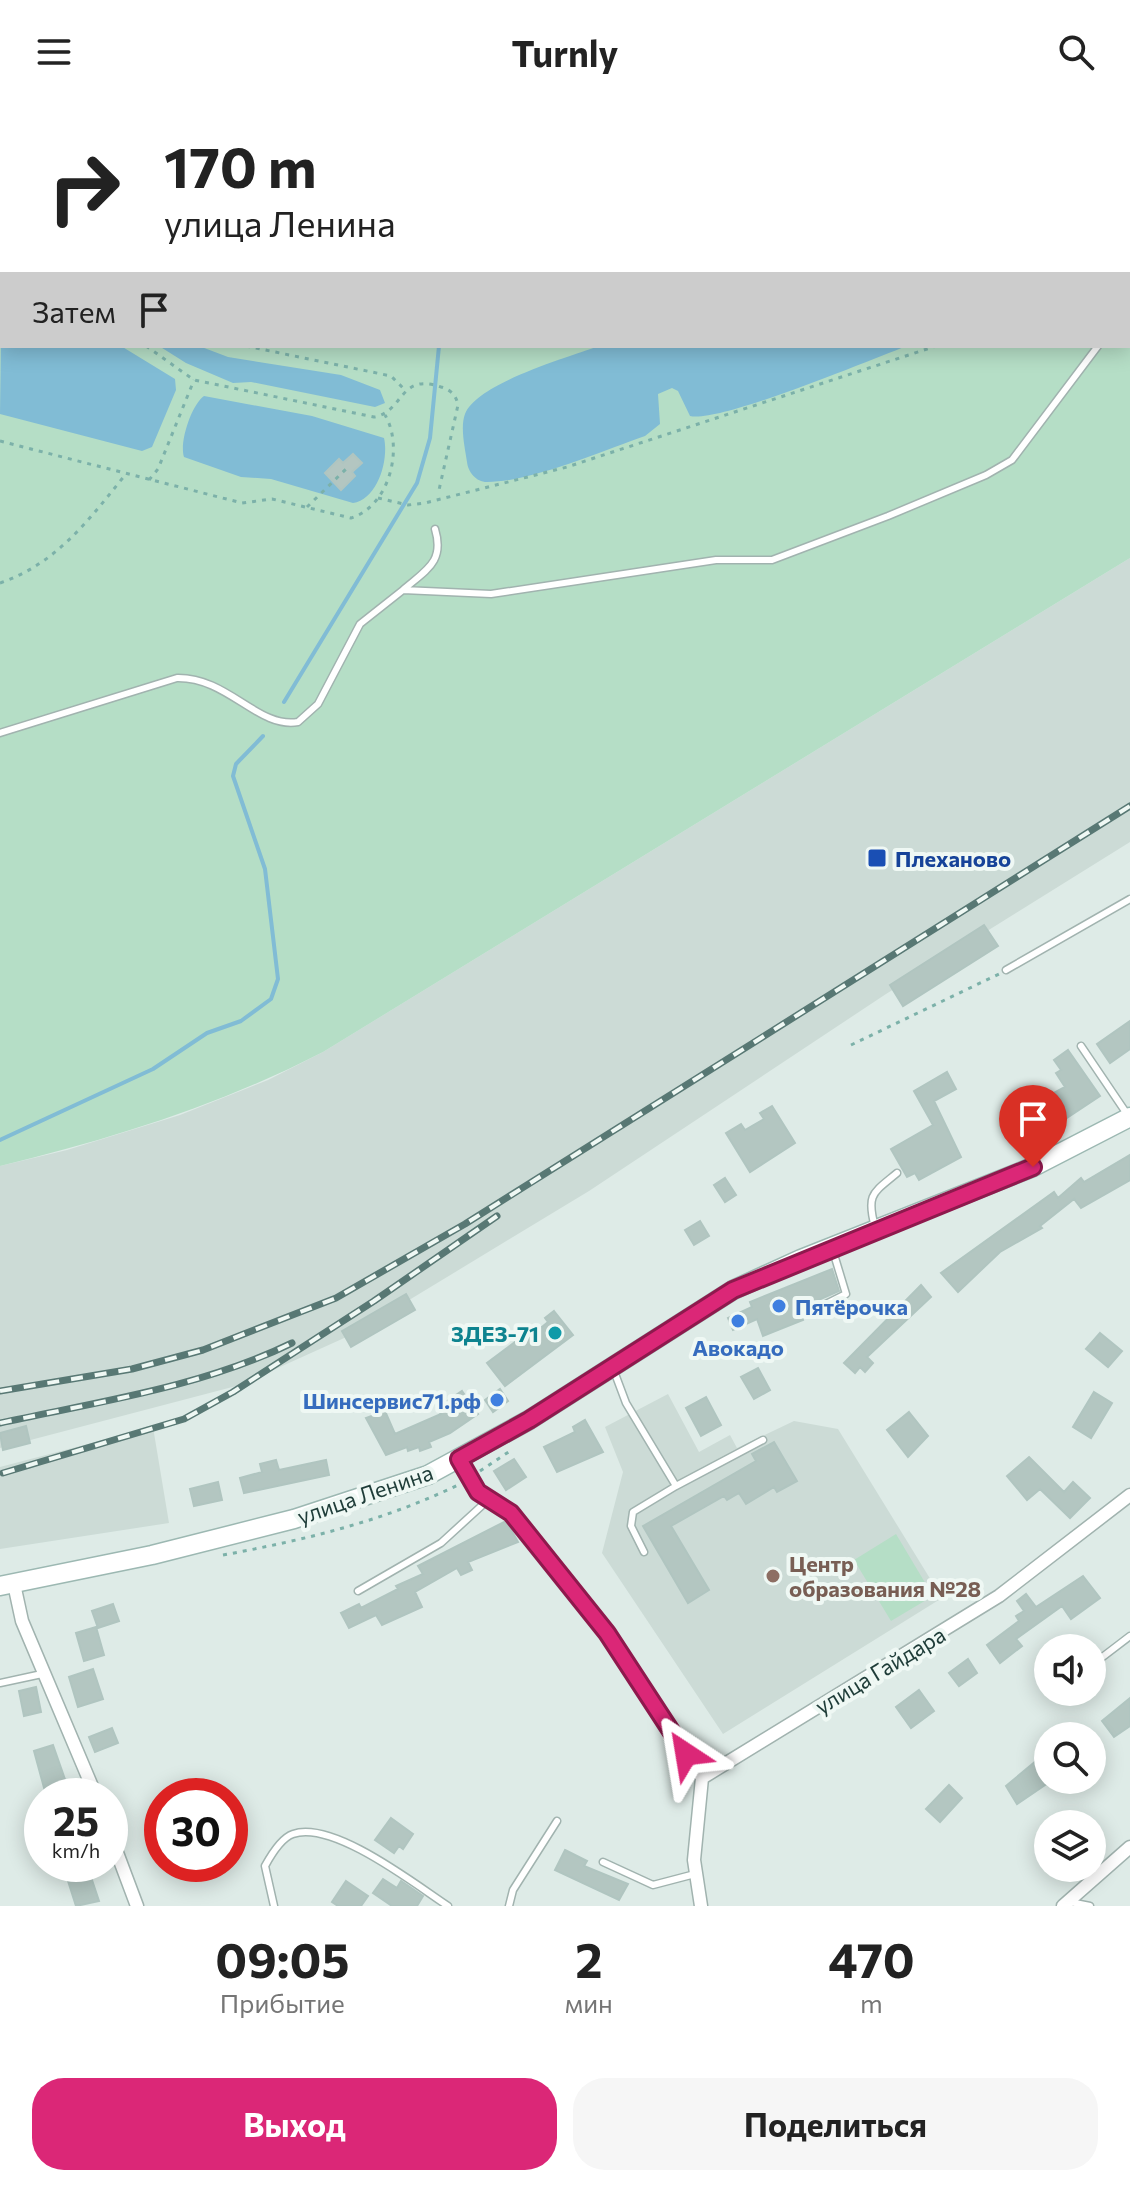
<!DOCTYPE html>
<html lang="ru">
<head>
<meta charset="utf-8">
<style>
  :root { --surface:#fff; --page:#f6f6f6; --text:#222; --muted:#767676; --accent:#db2777 }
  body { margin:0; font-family:Commissioner,sans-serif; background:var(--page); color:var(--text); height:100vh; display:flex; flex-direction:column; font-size:30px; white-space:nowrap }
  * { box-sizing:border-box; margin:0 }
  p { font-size:26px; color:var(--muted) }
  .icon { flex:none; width:44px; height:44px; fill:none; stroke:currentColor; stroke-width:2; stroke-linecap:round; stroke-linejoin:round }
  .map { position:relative; height:1802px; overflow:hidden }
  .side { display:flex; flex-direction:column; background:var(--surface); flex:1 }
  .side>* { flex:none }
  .banner { position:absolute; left:0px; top:0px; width:1130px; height:244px; box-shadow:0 4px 20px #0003; background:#fff; color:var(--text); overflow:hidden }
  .buttons { position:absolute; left:1034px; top:1530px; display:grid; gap:16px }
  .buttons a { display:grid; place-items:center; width:72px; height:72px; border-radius:50%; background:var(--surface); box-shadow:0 4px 20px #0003; font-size:40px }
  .speed { position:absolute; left:24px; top:1674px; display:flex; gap:16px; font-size:40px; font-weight:700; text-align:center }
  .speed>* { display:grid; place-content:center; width:104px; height:104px; border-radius:50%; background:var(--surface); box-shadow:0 4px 20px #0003; line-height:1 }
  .speed small { font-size:20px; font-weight:400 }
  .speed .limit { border:12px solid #d22; background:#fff; color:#111 }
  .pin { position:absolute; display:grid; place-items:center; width:68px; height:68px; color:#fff; margin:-82px -34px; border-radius:50% 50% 50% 0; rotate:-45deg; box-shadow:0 0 8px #0007 }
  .pin .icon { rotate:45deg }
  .me { position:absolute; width:88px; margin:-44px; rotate:327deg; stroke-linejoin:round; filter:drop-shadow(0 0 6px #0008) }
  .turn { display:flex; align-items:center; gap:28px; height:168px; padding:0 32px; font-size:36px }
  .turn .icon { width:104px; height:104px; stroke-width:2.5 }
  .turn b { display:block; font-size:56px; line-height:68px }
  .then { display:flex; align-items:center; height:76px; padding:0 32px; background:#0003; gap:16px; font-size:30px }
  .eta { display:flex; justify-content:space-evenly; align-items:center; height:136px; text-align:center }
  .eta b { font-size:48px; font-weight:700; line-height:56px }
  .action { display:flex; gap:16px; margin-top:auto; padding:16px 32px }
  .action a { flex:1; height:92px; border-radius:32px; background:var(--accent); color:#fff; font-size:32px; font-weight:700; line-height:92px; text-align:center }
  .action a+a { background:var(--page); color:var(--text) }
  header { display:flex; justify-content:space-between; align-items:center; height:104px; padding:0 32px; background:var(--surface); font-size:36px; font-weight:700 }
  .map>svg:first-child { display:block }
</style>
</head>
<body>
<header><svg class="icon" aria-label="menu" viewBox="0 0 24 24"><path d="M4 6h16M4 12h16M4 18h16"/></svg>Turnly<svg class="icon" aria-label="search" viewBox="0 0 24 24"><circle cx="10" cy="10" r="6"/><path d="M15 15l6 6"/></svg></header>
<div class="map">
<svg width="1130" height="1802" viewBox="0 0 1130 1802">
  <rect width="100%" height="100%" fill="#deebe7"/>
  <!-- built -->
  <path fill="#ccdbd6" d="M1130 454V738L886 890 589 1087 353 1230 240 1281 0 1344V1062L67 1046 180 1011 268 976 323 948Z
    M668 1290 699 1348 730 1331 737 1344 794 1317 838 1325 942 1494 723 1630 602 1449 623 1368 605 1323Z
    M153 1323 169 1419 0 1445V1363Z"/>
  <!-- green -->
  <path fill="#b5dec6" d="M646 0H886L641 2Z
    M0 19 2 242H1128L1130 83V454L323 948C220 1001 112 1035 0 1062Z
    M896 1430 933 1492 891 1517 854 1456Z"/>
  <!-- water -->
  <path fill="#81bcd5" d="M2 155V242H121L175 275 176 286 152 343 142 347 0 310Z
    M159 242H199L228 253 341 271 380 286 385 299 375 303 251 278 233 279 186 259Z
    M599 242H907C869 256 721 319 690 312L678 287 672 284 658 290 660 320 645 332C602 347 531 378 487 378 476 378 468 368 467 358 465 344 460 323 465 310 477 279 569 253 599 242Z
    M204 292 312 312 384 334C389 355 378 395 353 399L271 375 241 373 184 353C179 338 192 300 204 292Z"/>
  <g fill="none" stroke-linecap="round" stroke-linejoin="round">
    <!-- stream -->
    <path stroke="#81bcd5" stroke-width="4" d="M284 598 417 379 430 334 439 242
      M0 1036 153 965 207 929 241 917 271 895 278 875 265 765 233 672 236 660 263 632"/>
  </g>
  <!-- building -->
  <path fill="#b3c6c1" stroke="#b0c5c0" stroke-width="2" d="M353 350 362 359 352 368 355 372 341 386 325 369 339 355 343 359Z
    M984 821 998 842 903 902 890 881Z
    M1130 917V945L1110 959 1097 940Z
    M1068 946 1100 992 1050 1025 1033 1000 1065 983 1056 969 1061 966 1054 956Z
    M947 968 956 985 934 997 961 1053 919 1076 915 1069 907 1073 891 1045 933 1021 914 987Z
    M772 1002 795 1039 750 1068 726 1029 741 1020 745 1026 764 1015 760 1009Z
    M1130 1051V1076L1081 1104 1074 1095 1040 1122 1042 1124 1000 1148 958 1188 941 1169 1054 1088 1058 1094 1081 1074 1084 1078Z
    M725 1074 736 1091 725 1098 714 1081Z
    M700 1117 709 1132 694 1141 685 1126Z
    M832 1165 839 1187 798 1205 803 1216 763 1232 757 1215 733 1226 728 1214 752 1203 750 1198Z
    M921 1181 931 1193 867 1253 873 1259 865 1268 860 1263 855 1269 844 1259Z
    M406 1190 415 1206 351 1243 342 1227Z
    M554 1207 573 1231 505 1282 487 1259 523 1232 526 1236 548 1218 545 1214Z
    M1100 1229 1122 1247 1108 1263 1086 1245Z
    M758 1264 770 1286 754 1295 741 1273Z
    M500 1285 508 1297 493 1308 485 1296Z
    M462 1287 478 1310 450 1329 429 1338 431 1343 420 1347 419 1343 408 1347 407 1343 386 1351 366 1314 385 1307 395 1330 441 1310 437 1304Z
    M1094 1288 1112 1299 1091 1334 1073 1323Z
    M706 1293 721 1321 701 1332 686 1304Z
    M909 1308 928 1332 908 1353 887 1326Z
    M585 1316 603 1348 557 1368 544 1343 575 1328 573 1323Z
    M26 1322 30 1339 3 1346 0 1329Z
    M774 1338 797 1377 777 1388 774 1383 746 1400 739 1389 727 1396 724 1392 671 1422 709 1486 688 1499 643 1422 756 1357 752 1350Z
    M1029 1353 1064 1388 1073 1378 1090 1394 1070 1414 1040 1385 1027 1396 1007 1372Z
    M514 1355 526 1373 506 1386 494 1367Z
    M276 1356 279 1366 326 1356 329 1371 244 1389 240 1374 262 1368 260 1360Z
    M218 1378 222 1396 194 1402 190 1385Z
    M506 1417 518 1438 468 1458 472 1466 461 1471 457 1464 415 1488 422 1503 382 1521 376 1511 349 1524 341 1509 359 1500 361 1504 398 1485 396 1482 423 1470 418 1462Z
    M1083 1472 1100 1494 1071 1515 1062 1502 1016 1535 1022 1542 1000 1559 987 1541 1019 1517 1016 1512 1024 1507 1017 1497 1026 1490 1036 1503Z
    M113 1500 119 1517 98 1524 92 1507Z
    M96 1523 104 1551 84 1557 76 1529Z
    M968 1555 977 1569 959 1582 949 1569Z
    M93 1565 103 1595 78 1603 69 1573Z
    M36 1583 41 1608 24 1612 19 1587Z
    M919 1586 934 1607 911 1624 896 1603Z
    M1130 1594V1622L1114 1633 1102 1617Z
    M112 1624 118 1639 95 1648 89 1633Z
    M53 1641 68 1684 46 1691 34 1647Z
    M1048 1655V1679L1017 1700 1006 1682 1036 1657 1039 1661Z
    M949 1681 962 1694 940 1718 926 1705Z
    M391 1714 413 1730 403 1745 399 1742 394 1749 375 1736Z
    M565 1746 587 1757 584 1762 628 1780 619 1796 555 1766Z
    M90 1770 99 1797 76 1802 68 1777Z
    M383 1775 397 1784 401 1777 423 1792 417 1802H392L373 1789Z
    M346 1777 368 1792 361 1802H338L332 1798Z"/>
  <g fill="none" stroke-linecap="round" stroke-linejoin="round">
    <!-- lane casing -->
    <g stroke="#a1b3af" stroke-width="9">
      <path id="lane" d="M1128 218 1130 216
        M403 486C426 466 445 458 435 425
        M0 629 177 574C228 573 258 625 298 618L318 600 360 520 403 486 491 490 716 456H772L888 412 986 371 1012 356 1098 242
        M1006 866 1130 795
        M1081 942 1127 1010
        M875 1123C866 1090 873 1089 897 1069
        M808 1209 846 1190 833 1147
        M614 1267 626 1299 676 1382 633 1408 631 1422 644 1448
        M676 1382 763 1336
        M358 1487 441 1439 488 1396
        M1092 1561 1130 1532
        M0 1579 42 1570
        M603 1758 653 1781 695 1770
        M1070 1798 1090 1802
        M274 1802 265 1762C271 1751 281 1734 293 1730 333 1716 416 1781 448 1802
        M509 1802 513 1786 557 1717"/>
    </g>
    <!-- street casing -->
    <g stroke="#a1b3af" stroke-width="15">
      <path id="street" d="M459 1355 478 1388 511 1409 607 1529 702 1674 694 1756 701 1802
        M14 1480 22 1517 96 1692
        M702 1674 999 1492 1130 1391
        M110 1730 137 1802
        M1063 1802 1130 1743"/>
    </g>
    <!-- secondary casing -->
    <g stroke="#9cb8b2" stroke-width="21">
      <path id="secondary" d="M0 1482 152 1451 294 1415 428 1371 529 1316 733 1186 801 1155 1033 1063 1130 1013"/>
    </g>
    <!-- path -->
    <path stroke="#7cb1a9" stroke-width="3" stroke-dasharray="4 6" stroke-linecap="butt" d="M218 0 220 2
      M657 2 662 0
      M0 65 2 67
      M0 122 2 123
      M0 136 2 133
      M146 242 194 276 374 313C404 308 399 268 441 283 451 286 456 291 458 301L439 386
      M246 242 391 272 405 286
      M0 337 242 399 272 395 351 414C390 402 404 343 385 311
      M149 376 158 365 194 276
      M378 394 408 401 425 399 567 363 936 242
      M307 403 347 364
      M0 479C56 460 89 416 125 371
      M851 941 999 870
      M480 1367 513 1345
      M223 1451C305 1436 384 1417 460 1380"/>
    <!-- lane -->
    <use href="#lane" stroke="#fff" stroke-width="6"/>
    <!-- street -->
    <use href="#street" stroke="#fff" stroke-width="12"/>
    <!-- secondary -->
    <use href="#secondary" stroke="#fff" stroke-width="18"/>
    <!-- rail casing -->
    <g stroke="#587874" stroke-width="7">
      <path id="rail" d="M0 1287 132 1265 203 1246 336 1194 465 1120 1130 702
        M0 1319C97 1298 202 1283 292 1239
        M3 1369 184 1315 233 1288 374 1197 497 1112"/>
    </g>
    <!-- rail -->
    <use href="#rail" stroke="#eff8f4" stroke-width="4" stroke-dasharray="12" stroke-linecap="butt"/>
  </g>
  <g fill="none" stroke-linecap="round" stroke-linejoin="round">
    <!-- route casing -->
    <g stroke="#8e194d" stroke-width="20">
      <path id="route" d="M686 1650 607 1529 511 1409 478 1388 459 1355 529 1316 733 1186 1033 1063"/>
    </g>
    <!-- route -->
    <use href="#route" stroke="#db2777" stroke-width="14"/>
  </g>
  <!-- markers -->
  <rect fill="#1a4fb4" stroke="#eff8f4" stroke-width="3" x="867" y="744" width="20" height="20" rx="4"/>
  <g fill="#3f7fe0" stroke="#eff8f4" stroke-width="3">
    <circle cx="779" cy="1202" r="8"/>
    <circle cx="738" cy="1217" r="8"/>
    <circle cx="497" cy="1296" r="8"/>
  </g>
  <circle fill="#0f9aa8" stroke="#eff8f4" stroke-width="3" cx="555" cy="1229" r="8"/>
  <circle fill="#8d6e63" stroke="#eff8f4" stroke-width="3" cx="773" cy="1472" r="8"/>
  <g text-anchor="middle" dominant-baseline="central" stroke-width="8" stroke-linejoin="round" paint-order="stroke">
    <!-- transit labels -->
    <g font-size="22" font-weight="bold" fill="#164399" stroke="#eff8f4" text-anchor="start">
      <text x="895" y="754">Плеханово</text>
    </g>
    <!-- shop labels -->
    <g font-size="22" font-weight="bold" fill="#366cbe" stroke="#eff8f4" text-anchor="start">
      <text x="795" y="1202">Пятёрочка</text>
      <text x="738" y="1243" text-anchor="middle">Авокадо</text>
      <text x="481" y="1296" text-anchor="end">Шинсервис71.рф</text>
    </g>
    <!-- culture labels -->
    <g font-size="22" font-weight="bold" fill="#0d838f" stroke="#eff8f4" text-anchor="end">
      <text x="539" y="1229">3ДЕЗ-71</text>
    </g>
    <!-- street labels -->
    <g font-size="22" fill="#1e3c38" stroke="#eff8f4">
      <text transform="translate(365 1390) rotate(-19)">улица Ленина</text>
      <text transform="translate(880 1566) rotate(-31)">улица Гайдара</text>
    </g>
    <!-- education labels -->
    <g font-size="22" font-weight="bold" fill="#785e54" stroke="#eff8f4" text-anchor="start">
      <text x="789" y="1459">Центр<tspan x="789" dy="25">образования №28</tspan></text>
    </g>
  </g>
</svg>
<div class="buttons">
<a><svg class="icon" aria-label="sound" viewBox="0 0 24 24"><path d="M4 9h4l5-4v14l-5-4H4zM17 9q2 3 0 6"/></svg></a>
<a><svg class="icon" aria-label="search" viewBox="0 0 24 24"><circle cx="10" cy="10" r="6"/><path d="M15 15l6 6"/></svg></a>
<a><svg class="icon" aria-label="layers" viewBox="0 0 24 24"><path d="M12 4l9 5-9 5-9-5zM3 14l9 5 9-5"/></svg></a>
</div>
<div class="speed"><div>25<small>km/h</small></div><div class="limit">30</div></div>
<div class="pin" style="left:1033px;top:1063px;background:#d93025"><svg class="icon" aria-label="arrive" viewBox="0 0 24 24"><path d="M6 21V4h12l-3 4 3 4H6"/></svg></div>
<svg class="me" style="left:686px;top:1650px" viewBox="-20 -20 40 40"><path d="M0-17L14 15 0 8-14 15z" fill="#db2777" stroke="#fff" stroke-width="4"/></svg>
<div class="banner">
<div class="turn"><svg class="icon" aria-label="right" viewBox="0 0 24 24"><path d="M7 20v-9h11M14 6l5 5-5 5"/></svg><div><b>170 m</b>улица Ленина</div></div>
<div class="then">Затем<svg class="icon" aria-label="arrive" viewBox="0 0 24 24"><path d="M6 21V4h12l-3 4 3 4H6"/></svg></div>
</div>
</div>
<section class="side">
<div class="eta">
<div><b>09:05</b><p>Прибытие</p></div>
<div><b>2</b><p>мин</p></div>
<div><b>470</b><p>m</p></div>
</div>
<div class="action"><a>Выход</a><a>Поделиться</a></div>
</section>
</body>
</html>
